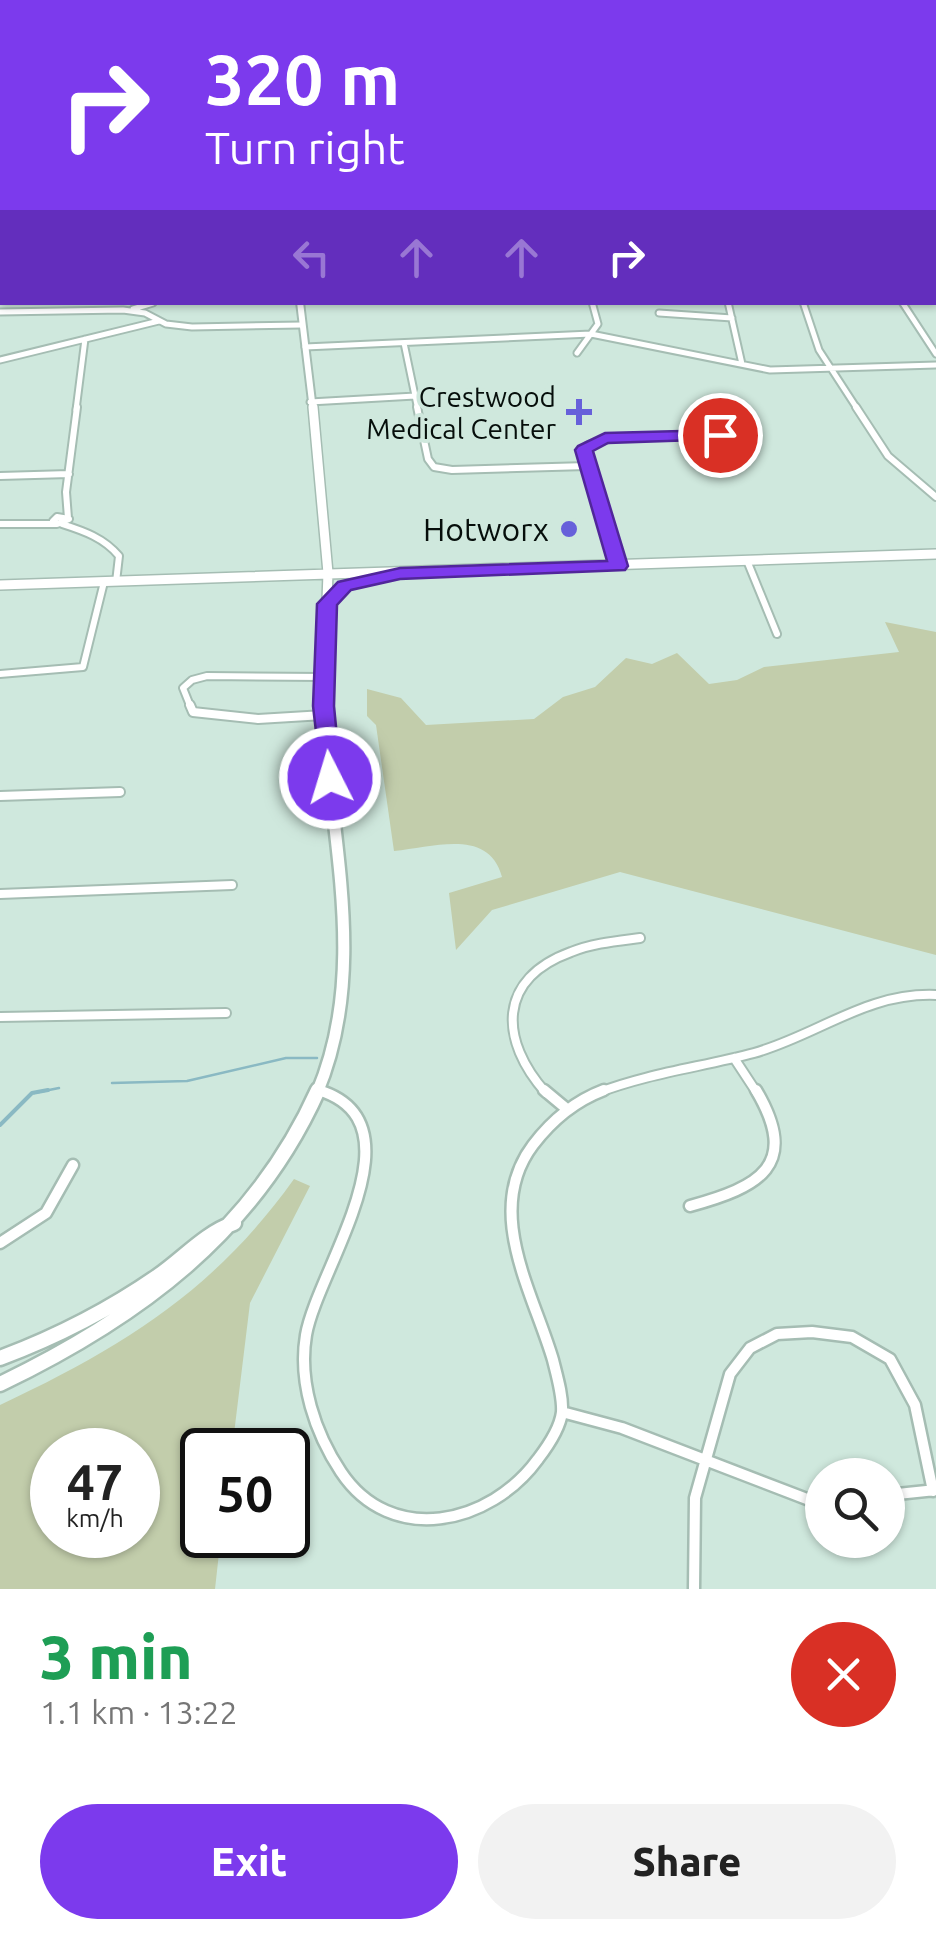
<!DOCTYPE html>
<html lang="en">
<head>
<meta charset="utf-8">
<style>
  :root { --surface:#fff; --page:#f2f2f2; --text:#222; --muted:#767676; --accent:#7c3aed }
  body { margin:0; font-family:Ubuntu,sans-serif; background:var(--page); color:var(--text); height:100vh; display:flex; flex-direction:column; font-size:38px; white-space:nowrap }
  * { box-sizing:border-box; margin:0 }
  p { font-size:32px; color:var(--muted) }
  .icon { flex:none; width:55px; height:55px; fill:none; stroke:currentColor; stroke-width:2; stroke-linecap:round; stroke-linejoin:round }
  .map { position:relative; height:1589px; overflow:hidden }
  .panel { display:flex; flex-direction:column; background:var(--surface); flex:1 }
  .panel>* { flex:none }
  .guide { position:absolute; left:0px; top:0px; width:938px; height:305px; box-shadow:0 2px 8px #0004; background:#7c3aed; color:#fff; overflow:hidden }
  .controls { position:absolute; left:805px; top:1458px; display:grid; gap:20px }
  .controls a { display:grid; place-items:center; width:100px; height:100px; border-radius:50%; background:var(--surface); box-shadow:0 2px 8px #0004; font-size:50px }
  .speed { position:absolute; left:30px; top:1428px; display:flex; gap:20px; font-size:50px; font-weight:700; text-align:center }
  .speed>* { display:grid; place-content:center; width:130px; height:130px; border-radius:50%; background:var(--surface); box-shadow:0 2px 8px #0004; line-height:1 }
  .speed small { font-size:25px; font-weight:400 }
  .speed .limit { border:5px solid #111; border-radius:15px; background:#fff; color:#111 }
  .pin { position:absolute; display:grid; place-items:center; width:85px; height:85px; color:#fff; margin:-42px; border:5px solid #fff; border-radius:50%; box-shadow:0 2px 10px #0007 }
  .me { position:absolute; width:110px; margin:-55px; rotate:355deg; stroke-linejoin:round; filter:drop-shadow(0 0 8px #0008) }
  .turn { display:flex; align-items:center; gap:35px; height:210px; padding:0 40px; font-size:45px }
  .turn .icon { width:130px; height:130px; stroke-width:2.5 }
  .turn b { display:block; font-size:70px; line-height:85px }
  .lanes { display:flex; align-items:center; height:95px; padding:0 40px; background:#0003; justify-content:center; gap:50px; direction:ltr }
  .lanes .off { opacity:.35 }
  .round { display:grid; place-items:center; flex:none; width:105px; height:105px; border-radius:52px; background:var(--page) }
  .head { display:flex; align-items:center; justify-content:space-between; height:170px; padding:0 40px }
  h1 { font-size:60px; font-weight:800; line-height:75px; color:#1e9e55 }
  .primary-button { display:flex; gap:20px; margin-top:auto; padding:20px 40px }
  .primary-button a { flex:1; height:115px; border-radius:60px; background:var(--accent); color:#fff; font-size:40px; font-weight:800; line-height:115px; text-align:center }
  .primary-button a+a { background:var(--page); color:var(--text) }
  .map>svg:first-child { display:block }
</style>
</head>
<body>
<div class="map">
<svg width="936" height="1589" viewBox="0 0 936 1589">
  <rect width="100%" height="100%" fill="#cfe8dd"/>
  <!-- green -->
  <path fill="#c2cdab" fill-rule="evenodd" d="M217 0H696L697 2H209Z
    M885 622 936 632V955L620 872 492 910 456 950 449 893 502 877C489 828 435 847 394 851L376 725 367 716V689L401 698 426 725 534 719 563 697 595 687 626 658 652 664 677 653 709 684 737 680 764 667 899 652Z
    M294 1179 310 1186 250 1303 232 1450H202V1535H221L215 1589H0V1405C123 1347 214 1291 294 1179ZM52 1450H138V1535H52Z"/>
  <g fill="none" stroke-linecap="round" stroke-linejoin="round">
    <!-- stream-far1 -->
    <path stroke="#8ab9c3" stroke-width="2.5" d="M330 2H334
      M112 1083 187 1081 286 1058H317
      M34 1093 59 1088"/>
    <!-- stream -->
    <path stroke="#8ab9c3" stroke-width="4" d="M0 1125 32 1093 48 1090"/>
    <!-- street-far4 casing -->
    <g stroke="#a5bdb3" stroke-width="6">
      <path id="street-far4" d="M0 1 146 0"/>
    </g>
    <!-- street-far3 casing -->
    <g stroke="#a5bdb3" stroke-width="9">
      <path id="street-far3" d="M0 273 2 268
        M728 302 742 364
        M803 302 819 350 858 410
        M902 302 936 354
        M133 309 153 303
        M0 312 123 310 145 313 166 324 192 327 302 325
        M659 313 732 318
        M404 343 418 410
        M305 347 591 334 770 370 936 365
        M577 353 598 324 592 302
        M0 360 159 321
        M310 402 415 396
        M76 410 85 339"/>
    </g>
    <!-- street-far2 casing -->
    <g stroke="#a5bdb3" stroke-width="10">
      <path id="street-far2" d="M417 407 428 459 434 467 452 470 587 466
        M856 407 888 456 936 497
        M0 476 69 474
        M57 517 69 519 57 524 53 521Z
        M68 518 66 492 77 407
        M0 524H57
        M62 524C84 531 104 538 119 556L116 582
        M748 563 777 634
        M619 566 583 454 588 445 613 438 747 434
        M0 674 83 667 104 582
        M191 708 183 688 192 680 207 676 324 677"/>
    </g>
    <!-- street-far1 casing -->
    <g stroke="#a5bdb3" stroke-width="12">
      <path id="street-far1" d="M190 705 193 712 258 719 324 715
        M0 796 120 792
        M0 894 232 885
        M0 1017 226 1013
        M734 1058 757 1093
        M318 1090 327 1093
        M546 1093C499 1040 497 979 571 952 593 943 617 941 640 938
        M597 1093C649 1073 702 1067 754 1053 818 1035 867 992 936 995"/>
    </g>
    <!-- street casing -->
    <g stroke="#a5bdb3" stroke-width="15">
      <path id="street" d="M318 1090C426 1122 317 1270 306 1335 298 1382 315 1433 341 1472 391 1547 490 1525 538 1459 548 1446 560 1429 562 1412 563 1396 557 1376 553 1360 533 1292 483 1211 533 1145 552 1120 575 1101 604 1090
        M544 1090 568 1110
        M690 1206C759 1187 801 1166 756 1090
        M0 1243 46 1213 73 1165
        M562 1412 622 1428 812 1501 822 1500
        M888 1495 936 1490
        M694 1589 695 1498 730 1374 750 1348 777 1334 812 1332 852 1337 890 1359 915 1405 933 1491"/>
    </g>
    <!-- secondary-far4 casing -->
    <g stroke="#a5bdb3" stroke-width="8">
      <path id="secondary-far4" d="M189 0 197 2
        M206 2 214 0"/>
    </g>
    <!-- secondary-far3 casing -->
    <g stroke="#a5bdb3" stroke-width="10">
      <path id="secondary-far3" d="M300 302 313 410"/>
    </g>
    <!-- secondary-far2 casing -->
    <g stroke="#a5bdb3" stroke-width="12">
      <path id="secondary-far2" d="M313 407 328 573 323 708
        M0 585 936 554
        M328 604 345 586 372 578"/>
    </g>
    <!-- secondary-far1 casing -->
    <g stroke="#a5bdb3" stroke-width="16">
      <path id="secondary-far1" d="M317 1093C370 968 329 835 323 705"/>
    </g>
    <!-- secondary casing -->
    <g stroke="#a5bdb3" stroke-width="19">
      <path id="secondary" d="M0 1358C56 1337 109 1310 158 1276 184 1258 204 1234 234 1223
        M0 1384C137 1318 254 1233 318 1090"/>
    </g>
    <!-- highway casing -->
    <g stroke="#fff" stroke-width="6">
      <path id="highway" d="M935 67H936V71H935Z
        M0 219H2V224H0Z"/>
    </g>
    <!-- street-far4 -->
    <use href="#street-far4" stroke="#fff" stroke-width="4"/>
    <!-- street-far3 -->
    <use href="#street-far3" stroke="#fff" stroke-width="5"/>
    <!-- street-far2 -->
    <use href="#street-far2" stroke="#fff" stroke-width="6"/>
    <!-- street-far1 -->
    <use href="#street-far1" stroke="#fff" stroke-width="8"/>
    <!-- street -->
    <use href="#street" stroke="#fff" stroke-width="10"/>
    <!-- secondary-far4 -->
    <use href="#secondary-far4" stroke="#fff" stroke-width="5"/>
    <!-- secondary-far3 -->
    <use href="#secondary-far3" stroke="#fff" stroke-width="6"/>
    <!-- secondary-far2 -->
    <use href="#secondary-far2" stroke="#fff" stroke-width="9"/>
    <!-- secondary-far1 -->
    <use href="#secondary-far1" stroke="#fff" stroke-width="11"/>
    <!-- secondary -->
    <use href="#secondary" stroke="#fff" stroke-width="14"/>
    <!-- highway -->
    <use href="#highway" fill="#5a9a5b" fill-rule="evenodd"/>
  </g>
  <!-- route -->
  <path fill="#7c3aed" stroke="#51269a" stroke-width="2.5" d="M720 430 729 435 726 439 608 443 593 451 628 566 625 570 400 579 351 590 337 605 334 706 341 778 330 786 322 784 313 706 317 604 338 582 400 568 607 561 575 450 578 446 605 433Z"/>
  <!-- markers -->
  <g fill="#6760da" stroke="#cfe8dd" stroke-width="4">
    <path d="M574 397h10v10h10v10h-10v10h-10v-10h-10v-10h10z"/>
    <circle cx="569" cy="529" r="10"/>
  </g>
  <g text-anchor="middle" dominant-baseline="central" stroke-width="8" stroke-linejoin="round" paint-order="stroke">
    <!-- far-poi labels -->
    <g font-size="28" fill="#060e0b" stroke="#cfe8dd" text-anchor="end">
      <text x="556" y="396">Crestwood<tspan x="556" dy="32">Medical Center</tspan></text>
    </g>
    <!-- poi labels -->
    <g font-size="32" fill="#060e0b" stroke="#cfe8dd" text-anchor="end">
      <text x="549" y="529">Hotworx</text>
    </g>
  </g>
</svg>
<div class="controls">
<a><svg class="icon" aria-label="search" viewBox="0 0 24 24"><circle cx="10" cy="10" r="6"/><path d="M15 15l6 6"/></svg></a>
</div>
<div class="speed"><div>47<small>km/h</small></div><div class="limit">50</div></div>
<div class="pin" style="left:720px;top:435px;background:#d93025"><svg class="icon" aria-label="arrive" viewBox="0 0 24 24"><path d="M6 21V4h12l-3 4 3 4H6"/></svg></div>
<svg class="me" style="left:330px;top:778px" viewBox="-20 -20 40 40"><circle r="17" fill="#7c3aed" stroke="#fff" stroke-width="3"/><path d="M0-11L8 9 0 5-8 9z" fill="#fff"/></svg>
<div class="guide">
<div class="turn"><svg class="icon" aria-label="right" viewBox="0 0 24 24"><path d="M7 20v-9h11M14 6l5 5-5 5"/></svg><div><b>320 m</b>Turn right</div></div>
<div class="lanes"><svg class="icon off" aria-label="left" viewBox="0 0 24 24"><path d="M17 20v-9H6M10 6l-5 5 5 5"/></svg><svg class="icon off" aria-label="ahead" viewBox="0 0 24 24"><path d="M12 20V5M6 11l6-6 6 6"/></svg><svg class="icon off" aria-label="ahead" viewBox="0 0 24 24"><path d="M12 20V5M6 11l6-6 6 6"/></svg><svg class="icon" aria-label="right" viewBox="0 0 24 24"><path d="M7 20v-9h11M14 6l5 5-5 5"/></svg></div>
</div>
</div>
<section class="panel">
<div class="head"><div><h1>3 min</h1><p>1.1 km · 13:22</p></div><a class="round" style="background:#d93025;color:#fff"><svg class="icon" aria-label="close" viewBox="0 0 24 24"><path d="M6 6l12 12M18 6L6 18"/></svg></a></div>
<div class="primary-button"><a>Exit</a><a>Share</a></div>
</section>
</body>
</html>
